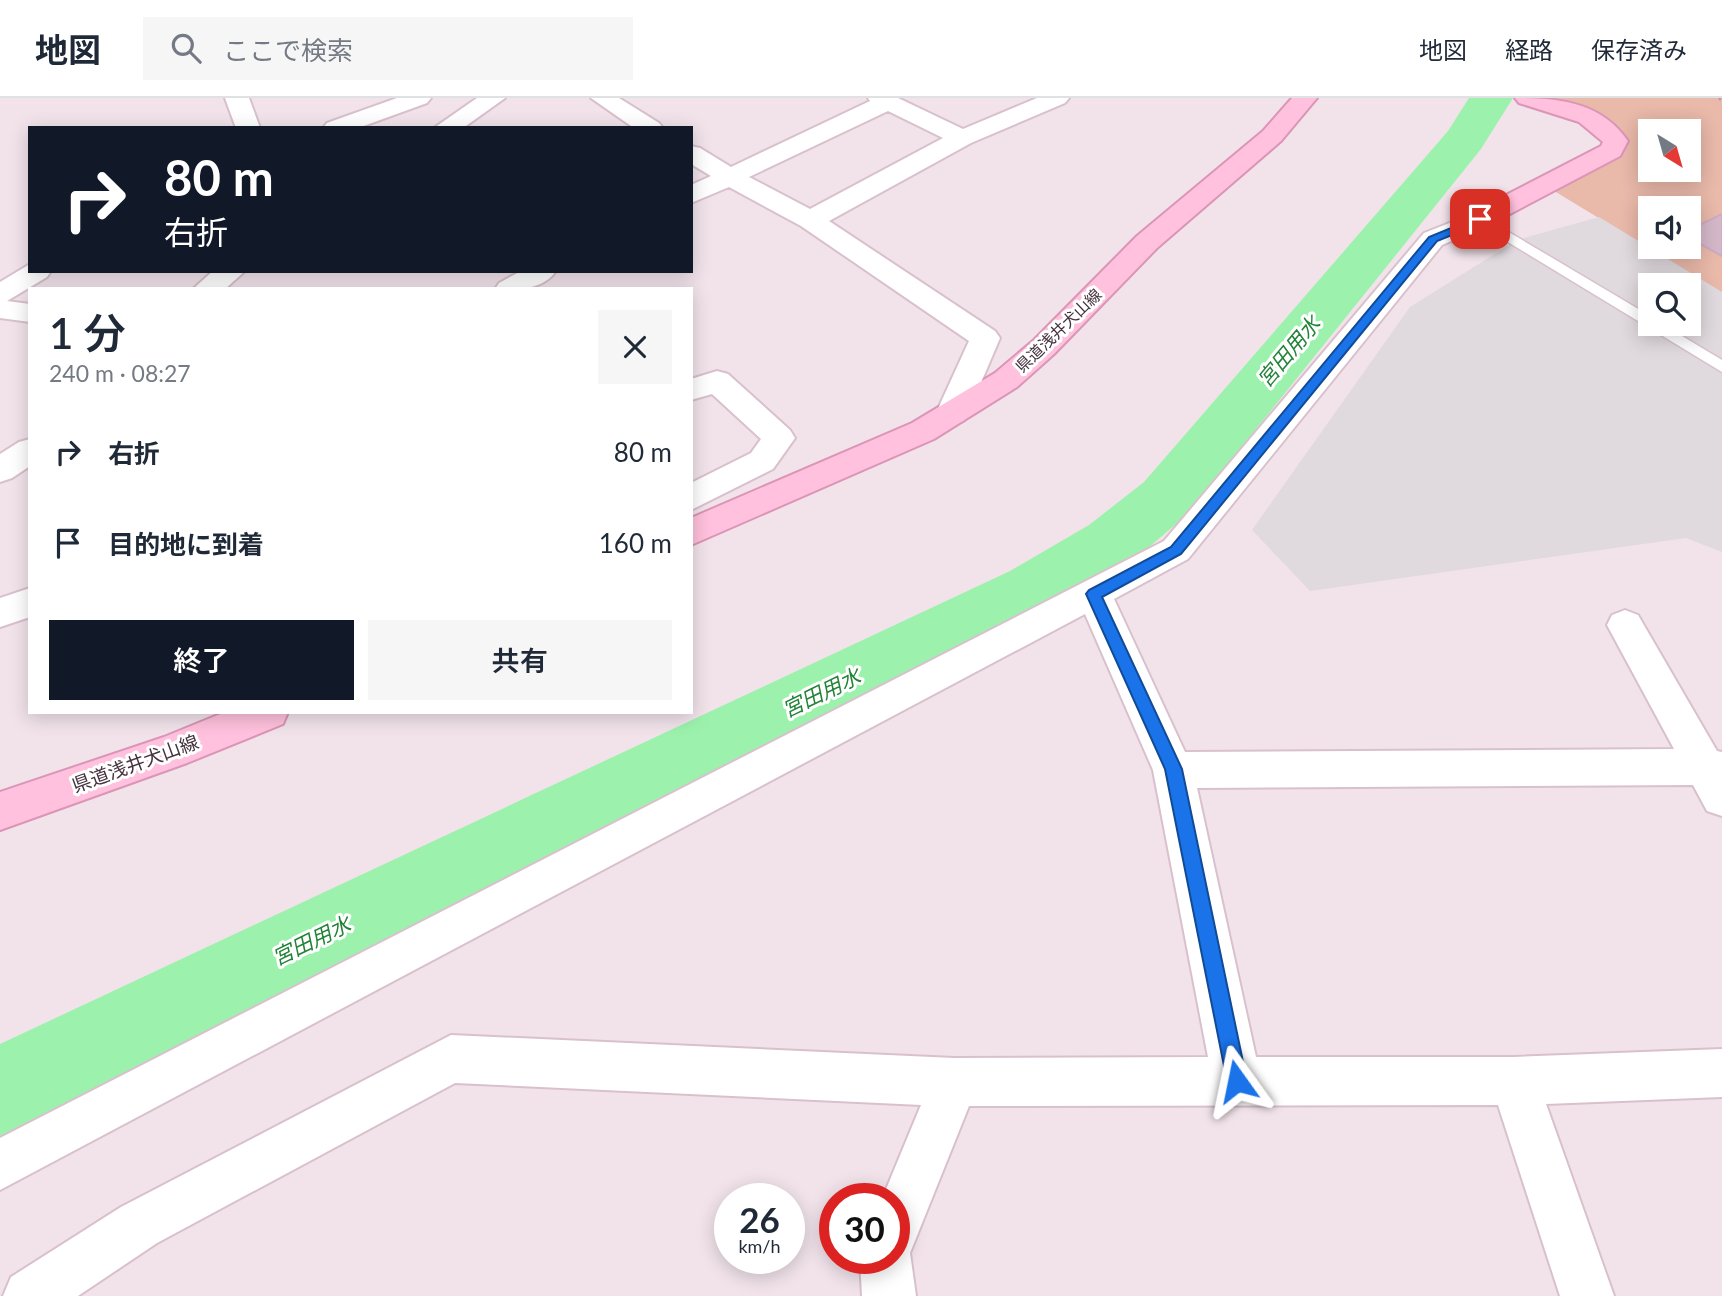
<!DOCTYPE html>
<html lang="ja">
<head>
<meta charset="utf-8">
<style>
  :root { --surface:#fff; --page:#f6f6f7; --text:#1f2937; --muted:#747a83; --line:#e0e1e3; --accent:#111827 }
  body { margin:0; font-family:Lato,"Noto Sans JP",sans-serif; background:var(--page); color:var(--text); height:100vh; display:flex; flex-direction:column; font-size:26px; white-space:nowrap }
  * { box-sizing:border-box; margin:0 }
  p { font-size:23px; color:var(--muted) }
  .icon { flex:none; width:38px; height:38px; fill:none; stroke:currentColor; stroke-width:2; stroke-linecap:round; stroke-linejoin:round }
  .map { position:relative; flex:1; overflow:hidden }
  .side { position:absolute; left:28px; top:189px; width:665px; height:427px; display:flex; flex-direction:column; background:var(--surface); border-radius:0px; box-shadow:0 4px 18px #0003 }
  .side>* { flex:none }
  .guide { position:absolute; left:28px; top:28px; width:665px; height:147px; border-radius:0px; box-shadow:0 4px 18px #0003; background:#111827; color:#fff; overflow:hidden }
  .needle { width:46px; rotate:143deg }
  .buttons { position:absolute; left:1638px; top:21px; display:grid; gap:14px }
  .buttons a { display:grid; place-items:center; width:63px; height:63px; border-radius:0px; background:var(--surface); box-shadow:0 4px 18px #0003; font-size:35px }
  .speed { position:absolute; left:714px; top:1085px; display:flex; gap:14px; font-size:35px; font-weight:700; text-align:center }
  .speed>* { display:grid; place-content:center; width:91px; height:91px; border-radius:50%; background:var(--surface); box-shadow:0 4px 18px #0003; line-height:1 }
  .speed small { font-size:18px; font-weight:400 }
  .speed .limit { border:10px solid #d22; background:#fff; color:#111 }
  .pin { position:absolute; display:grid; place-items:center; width:60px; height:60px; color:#fff; margin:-30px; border-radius:14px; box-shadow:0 4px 10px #0006 }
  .me { position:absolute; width:77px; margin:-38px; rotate:348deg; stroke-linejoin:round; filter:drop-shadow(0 0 5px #0008) }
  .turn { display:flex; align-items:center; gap:24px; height:147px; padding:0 21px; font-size:32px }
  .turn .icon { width:91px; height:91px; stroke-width:2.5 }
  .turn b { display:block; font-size:49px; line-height:60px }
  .round { display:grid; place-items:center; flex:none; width:74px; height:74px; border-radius:0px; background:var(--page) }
  .head { display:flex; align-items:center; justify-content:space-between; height:119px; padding:0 21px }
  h1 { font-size:42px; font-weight:600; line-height:52px }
  .primary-button { display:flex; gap:14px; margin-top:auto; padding:14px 21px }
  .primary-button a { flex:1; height:80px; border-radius:0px; background:var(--accent); color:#fff; font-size:28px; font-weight:600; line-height:80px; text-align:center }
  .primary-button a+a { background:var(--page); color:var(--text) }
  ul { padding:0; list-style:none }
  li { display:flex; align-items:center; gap:21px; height:91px; padding:0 21px }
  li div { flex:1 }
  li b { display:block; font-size:26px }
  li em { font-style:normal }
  header { display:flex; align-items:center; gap:42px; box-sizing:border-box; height:98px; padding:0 35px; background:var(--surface); border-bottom:2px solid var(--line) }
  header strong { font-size:33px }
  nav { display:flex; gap:38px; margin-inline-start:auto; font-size:24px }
  .search { width:490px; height:63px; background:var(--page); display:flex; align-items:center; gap:18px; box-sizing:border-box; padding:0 24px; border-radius:0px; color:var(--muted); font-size:26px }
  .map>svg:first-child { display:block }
</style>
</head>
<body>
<header>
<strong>地図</strong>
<div class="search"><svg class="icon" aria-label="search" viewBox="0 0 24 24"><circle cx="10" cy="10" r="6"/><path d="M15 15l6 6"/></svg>ここで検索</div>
<nav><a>地図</a><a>経路</a><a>保存済み</a></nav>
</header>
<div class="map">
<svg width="1722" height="1198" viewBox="0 0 1722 1198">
  <rect width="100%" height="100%" fill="#f2e3eb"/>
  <!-- green -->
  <path fill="#e9b9aa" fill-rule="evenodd" d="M1542 0H1722V195L1546 88 1616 43 1542 4ZM1650 33H1689V72H1650ZM1650 110H1689V149H1650Z"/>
  <!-- parking -->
  <path fill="#e0d9dd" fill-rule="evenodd" d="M1599 119 1722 194V454L1686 440 1310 493 1252 432 1410 209 1517 142ZM1650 187H1689V226H1650Z"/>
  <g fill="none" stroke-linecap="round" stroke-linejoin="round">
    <!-- river -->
    <path fill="#9cf2ad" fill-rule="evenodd" d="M1469 0H1513L1481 51 1188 416 1135 461 1058 509 32 1025 0 1038V946L1010 473 1089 427 1144 384 1448 33Z"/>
  </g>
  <!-- building -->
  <path fill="#d4b8c9" stroke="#cfabc1" stroke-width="2" d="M1722 116V158L1689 140V132Z"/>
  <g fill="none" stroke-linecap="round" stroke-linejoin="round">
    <!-- lane casing -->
    <g stroke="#d9c0cd" stroke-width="3">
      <path id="lane" d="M1480 117 1650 218V226H1662L1722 262V274L1475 124 1473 121Z"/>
    </g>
    <!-- street casing -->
    <g stroke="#d9c0cd" stroke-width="4">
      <path id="street" d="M225 0H249L260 30H236Z
        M397 0H431L427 5 358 30H323L327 25Z
        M477 0H505L463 30H434Z
        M591 0H619L659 25 663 30H634Z
        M868 0H898L963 31 1037 0H1069L1065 5 971 45 829 123 995 233 1000 240 968 315 963 323 952 326 941 323 936 315 969 243 801 128 729 89 691 105V87L711 78 691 66V48L700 50 731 69 870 3ZM888 13 943 40 810 111 749 79Z
        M1480 113 1489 115 1493 121 1489 127 1442 147 1188 461 1114 501 1185 654 1674 651 1607 527 1612 517 1625 512 1638 517 1717 653 1722 654V718L1707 713 1693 687 1197 690 1256 959H1514L1722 951V999L1546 1006 1614 1198H1560L1498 1007 969 1008 910 1155 916 1198H862L860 1160H894V1101H882L921 1007 455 985 157 1145 78 1198H3L11 1179 121 1109 451 937 954 960 1208 959 1153 672 1085 516 0 1092V1040L1164 443 1424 135Z
        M30 166V173H51L47 179 7 203 30 206V224L0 220V184Z
        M213 173H245L225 191H193Z
        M521 173H556C542 193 517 191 495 191L499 185Z
        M717 273 728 276 790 332 795 340 773 371 691 412V385L751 355 761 341 712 296 691 302V281Z
        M30 341V368L12 380 0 384V356L19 344Z
        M30 490V519L0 529V500Z"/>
    </g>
    <!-- secondary casing -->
    <g stroke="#db95b6" stroke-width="4">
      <path id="secondary" d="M1292 0H1317L1281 43 1157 150 1054 256 1017 289 934 341 691 447V420L912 325 995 275 1034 242 1137 138 1263 33Z
        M1515 0C1559 0 1601 4 1628 43L1620 58 1489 127 1480 129 1471 127 1467 121 1471 115 1601 48 1603 44 1579 24 1519 5Z
        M225 614H288L283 626 187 665 0 732V694L164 639Z"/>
    </g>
    <!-- path -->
    <path stroke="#c096ae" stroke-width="2.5" stroke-dasharray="2.5 2.5" stroke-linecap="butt" d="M1719 0 1722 3"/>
    <!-- lane -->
    <use href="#lane" fill="#fff" fill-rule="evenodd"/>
    <!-- street -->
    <use href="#street" fill="#fff" fill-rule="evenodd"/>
    <!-- secondary -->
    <use href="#secondary" fill="#ffc1dd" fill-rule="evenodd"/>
  </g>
  <!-- route -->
  <path fill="#1a73e8" stroke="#114b97" stroke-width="2" d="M1480 118 1485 121 1484 124 1437 143 1181 456 1102 499 1182 671 1247 983 1244 990 1237 993 1230 990 1227 983 1165 671 1086 496 1089 492 1171 449 1429 139Z"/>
  <g text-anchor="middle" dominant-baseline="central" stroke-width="6" stroke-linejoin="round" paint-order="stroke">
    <!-- far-street labels -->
    <g font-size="16" fill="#44333e" stroke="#fff">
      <text transform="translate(1058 232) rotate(-44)">県道浅井犬山線</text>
    </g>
    <!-- street labels -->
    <g font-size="19" fill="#44333e" stroke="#fff">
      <text transform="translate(135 665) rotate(-20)">県道浅井犬山線</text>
    </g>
    <!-- water labels -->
    <g font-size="21" font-style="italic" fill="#228337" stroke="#fff">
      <text transform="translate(1288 253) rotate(-50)">宮田用水</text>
      <text transform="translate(821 594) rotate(-26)">宮田用水</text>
      <text transform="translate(311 842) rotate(-26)">宮田用水</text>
    </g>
  </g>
</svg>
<div class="buttons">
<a><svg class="needle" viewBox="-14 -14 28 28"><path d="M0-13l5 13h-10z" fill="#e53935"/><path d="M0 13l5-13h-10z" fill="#747a83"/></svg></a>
<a><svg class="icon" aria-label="sound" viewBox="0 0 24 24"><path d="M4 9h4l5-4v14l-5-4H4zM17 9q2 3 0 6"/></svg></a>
<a><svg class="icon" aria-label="search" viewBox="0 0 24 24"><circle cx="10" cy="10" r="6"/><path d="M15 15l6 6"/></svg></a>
</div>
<div class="speed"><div>26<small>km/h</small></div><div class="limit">30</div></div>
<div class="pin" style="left:1480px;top:121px;background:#d93025"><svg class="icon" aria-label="arrive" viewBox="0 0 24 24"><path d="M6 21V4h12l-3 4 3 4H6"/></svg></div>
<svg class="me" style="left:1237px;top:983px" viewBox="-20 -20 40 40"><path d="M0-17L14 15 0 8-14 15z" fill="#1a73e8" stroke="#fff" stroke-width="4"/></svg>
<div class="guide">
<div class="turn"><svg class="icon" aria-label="right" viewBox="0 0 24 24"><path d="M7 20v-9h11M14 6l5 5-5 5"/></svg><div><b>80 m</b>右折</div></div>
</div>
<section class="side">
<div class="head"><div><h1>1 分</h1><p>240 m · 08:27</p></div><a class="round"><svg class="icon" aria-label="close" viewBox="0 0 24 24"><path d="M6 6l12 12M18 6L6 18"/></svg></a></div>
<ul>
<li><svg class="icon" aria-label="right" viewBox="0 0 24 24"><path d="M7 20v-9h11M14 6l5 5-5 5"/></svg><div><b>右折</b></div><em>80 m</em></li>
<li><svg class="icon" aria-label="arrive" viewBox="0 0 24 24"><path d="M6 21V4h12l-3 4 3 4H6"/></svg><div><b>目的地に到着</b></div><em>160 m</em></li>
</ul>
<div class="primary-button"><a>終了</a><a>共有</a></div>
</section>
</div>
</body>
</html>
